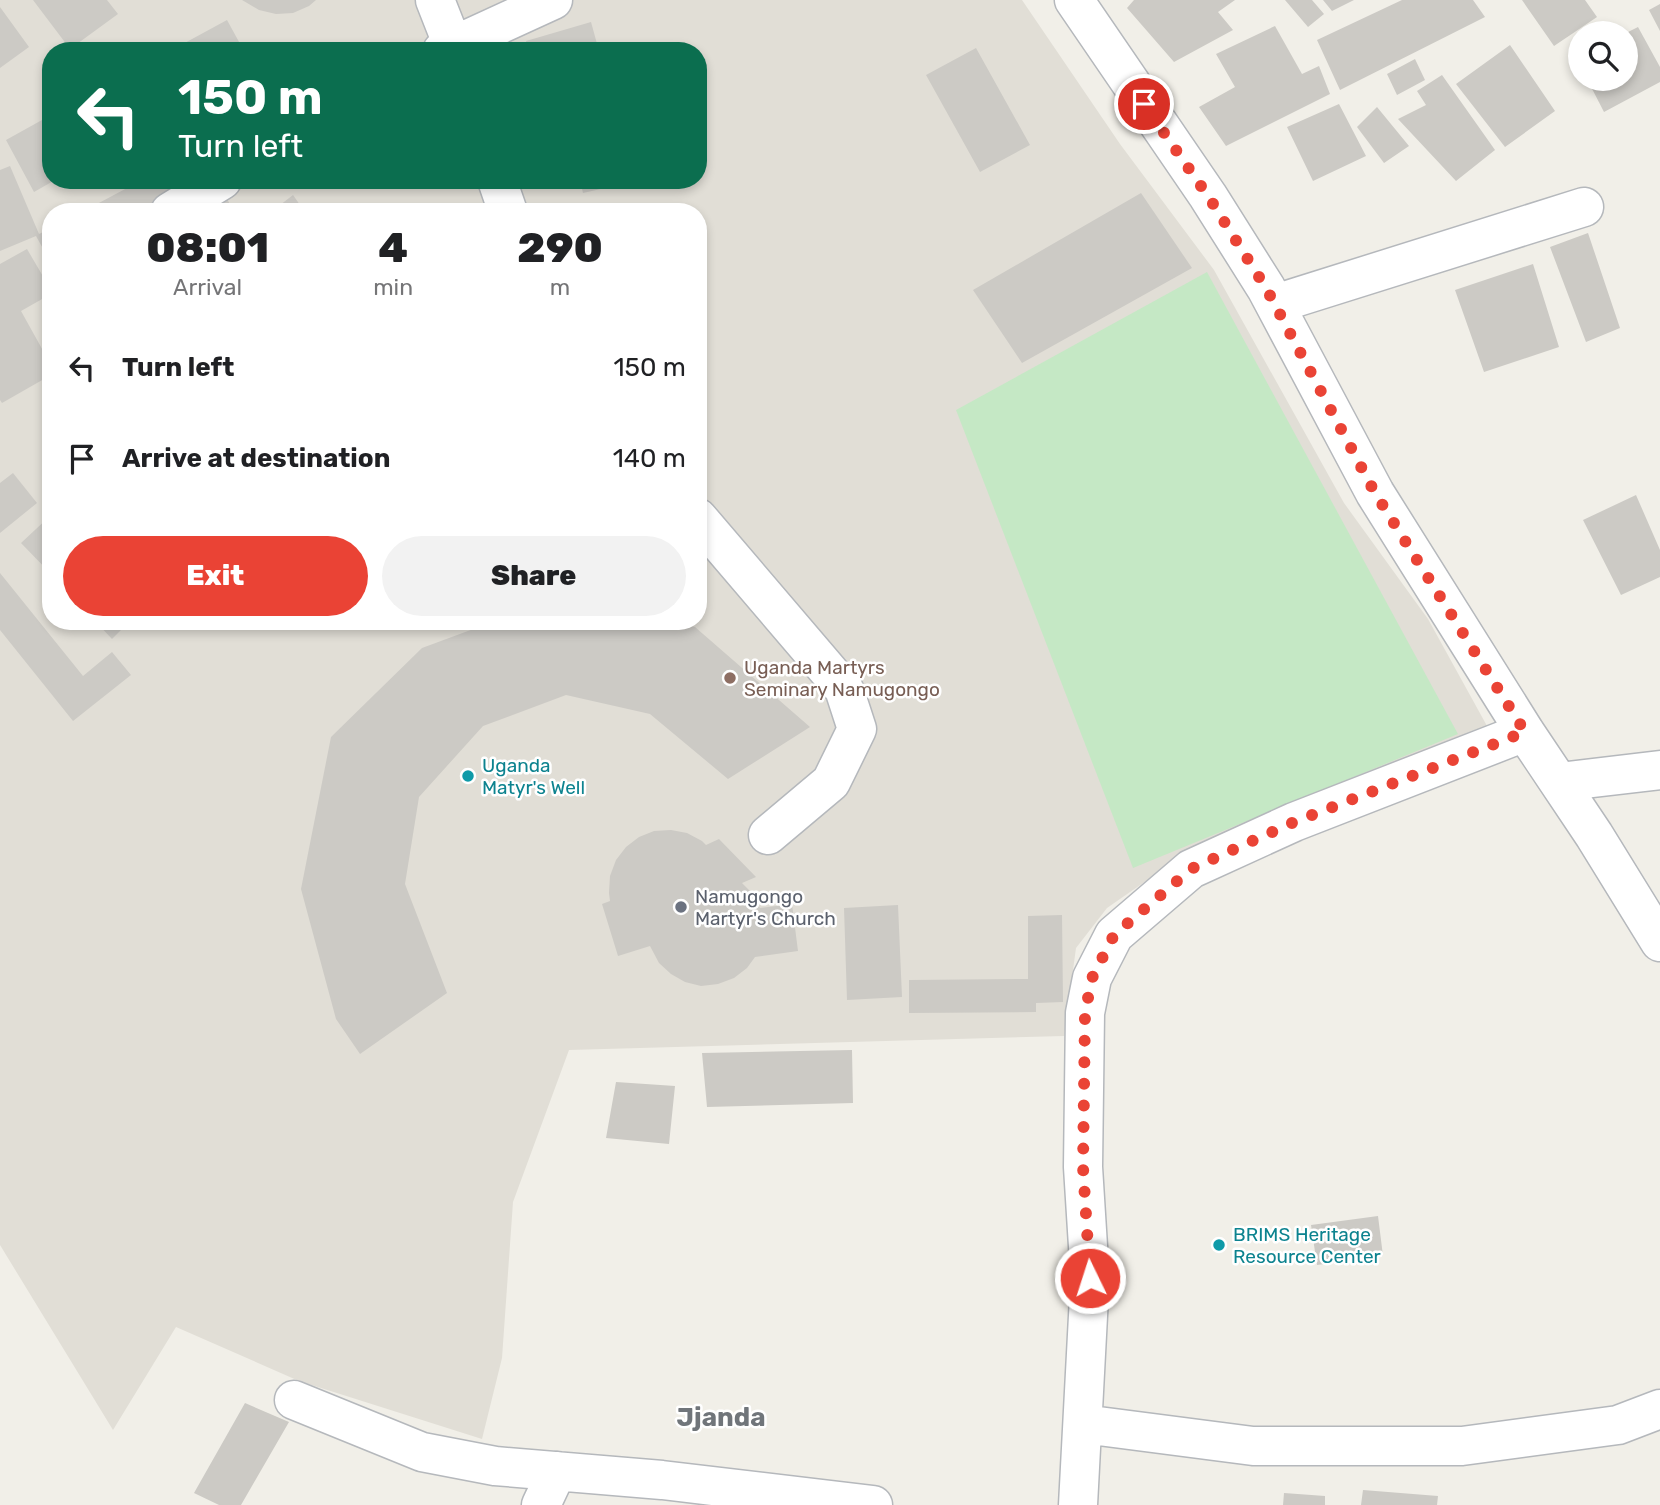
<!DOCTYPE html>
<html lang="en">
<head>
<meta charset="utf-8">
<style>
  :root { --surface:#fff; --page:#f2f2f2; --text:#202124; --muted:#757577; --accent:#ea4335 }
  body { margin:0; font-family:Rubik,sans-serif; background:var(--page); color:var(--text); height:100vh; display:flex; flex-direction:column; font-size:26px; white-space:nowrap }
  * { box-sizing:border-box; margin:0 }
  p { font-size:23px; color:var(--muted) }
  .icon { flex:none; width:38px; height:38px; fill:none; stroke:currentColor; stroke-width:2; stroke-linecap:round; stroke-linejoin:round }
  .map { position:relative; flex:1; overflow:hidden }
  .sheet { position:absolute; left:42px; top:203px; width:665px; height:427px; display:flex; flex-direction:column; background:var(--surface); border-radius:28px; box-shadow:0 4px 10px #0003 }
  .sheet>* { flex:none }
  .banner { position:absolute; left:42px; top:42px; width:665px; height:147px; border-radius:28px; box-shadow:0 4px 10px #0003; background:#0b6e4f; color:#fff; overflow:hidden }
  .tools { position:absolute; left:1568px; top:21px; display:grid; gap:14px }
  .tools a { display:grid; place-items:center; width:70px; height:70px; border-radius:50%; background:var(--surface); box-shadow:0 4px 10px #0003; font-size:35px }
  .pin { position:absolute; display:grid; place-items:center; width:60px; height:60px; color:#fff; margin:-30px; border:4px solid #fff; border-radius:50%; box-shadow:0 2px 7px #0007 }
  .me { position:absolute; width:77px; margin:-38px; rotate:356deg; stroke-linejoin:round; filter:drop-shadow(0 0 5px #0008) }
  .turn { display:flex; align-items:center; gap:24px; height:147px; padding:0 21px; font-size:32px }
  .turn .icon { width:91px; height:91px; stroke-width:2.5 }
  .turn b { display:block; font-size:49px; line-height:60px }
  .eta { display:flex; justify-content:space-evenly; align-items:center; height:119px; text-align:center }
  .eta b { font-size:42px; font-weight:800; line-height:49px }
  .primary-button { display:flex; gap:14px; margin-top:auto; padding:14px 21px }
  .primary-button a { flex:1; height:80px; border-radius:42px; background:var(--accent); color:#fff; font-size:28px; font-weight:800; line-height:80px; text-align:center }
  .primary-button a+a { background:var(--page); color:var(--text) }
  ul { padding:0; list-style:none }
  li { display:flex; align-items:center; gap:21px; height:91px; padding:0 21px }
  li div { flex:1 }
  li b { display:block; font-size:26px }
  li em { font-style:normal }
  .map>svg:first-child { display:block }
</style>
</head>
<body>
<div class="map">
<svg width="1660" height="1505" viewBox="0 0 1660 1505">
  <rect width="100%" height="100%" fill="#f1efe8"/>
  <!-- education -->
  <path fill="#e1ded6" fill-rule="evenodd" d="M0 0H1022L1120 144 1214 270 1344 503 1428 619 1492 735 1179 858 1107 908 1076 948 1064 1036 569 1050 513 1202 502 1358 482 1439 299 1381 176 1327 113 1430 0 1245ZM51 51H698V180H51ZM51 212H698V621H51Z"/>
  <!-- green -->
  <path fill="#c5e8c5" d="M1207 272 1458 734 1133 868 956 410Z"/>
  <!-- building -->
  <path fill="#cccac5" d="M33 0H107L118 14 70 49Z
    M242 0H316L309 6 293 13 276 14 259 10Z
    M1134 0H1235L1218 12 1233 30 1174 62 1127 8Z
    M1285 0H1312L1324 14 1308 27Z
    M1323 0H1354L1332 11Z
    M1402 0H1473L1485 17 1340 90 1317 40Z
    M1522 0H1585L1597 17 1554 46Z
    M1660 4V31L1649 10Z
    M0 7 29 47 0 68Z
    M227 20 244 51H170Z
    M591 22 599 51H529L526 41Z
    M1275 26 1302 74 1319 66 1330 94 1226 146 1199 107 1235 87 1216 54Z
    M1638 27 1660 67V82L1604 112 1587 79H1626V33Z
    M1580 43V67L1570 48Z
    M1510 45 1555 111 1505 147 1456 84Z
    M976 48 1030 145 980 172 926 75Z
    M1415 59 1425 80 1397 95 1387 74Z
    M1442 75 1495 150 1456 181 1398 119 1426 105 1417 91Z
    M1339 104 1366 156 1313 181 1287 127Z
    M1377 107 1409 146 1384 163 1357 127Z
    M51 115V180H55L34 192 6 140Z
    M10 166 39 234 51 228V263L36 236 0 251V170Z
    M142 180H217L234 212H82Z
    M580 180H627V183L583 193Z
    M1141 193 1192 268 1022 363 973 290Z
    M293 195 305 212H271Z
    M1588 233 1620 328 1586 342 1550 247Z
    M27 249 51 290V294L21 311 51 365V375L2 403 0 400V264Z
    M1533 264 1559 347 1484 372 1455 290Z
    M13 473 37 503 0 533V483Z
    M1636 495 1660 550V577L1621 595 1583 520Z
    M51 515V574L21 543Z
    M0 573 83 676 112 652 131 675 73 721 0 630Z
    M95 621H130L112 639Z
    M495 621H668L695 627 810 727 728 779 650 714 566 695 483 726 419 797 405 884 447 993 360 1054 336 1019 301 889 331 737 422 648Z
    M671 830 687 833 702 841 706 845 719 839 756 877 742 883 752 893 760 908 792 904 798 951 755 957 747 968 734 978 718 984 701 986 685 982 671 974 659 963 650 946 618 956 602 904 610 901 609 893 610 876 616 860 626 847 639 837 654 831Z
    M898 905 902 997 847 1000 844 908Z
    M1062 915 1063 1002 1036 1003V1012L909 1013V980L1028 979V916Z
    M852 1050 853 1103 707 1107 702 1053Z
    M616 1082 675 1086 669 1144 606 1138Z
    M1378 1216 1383 1256 1317 1265 1311 1225Z
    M245 1403 289 1422 241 1505H219L194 1493Z
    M1363 1490 1438 1496 1437 1505H1361Z
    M1284 1493 1325 1496V1505H1283Z"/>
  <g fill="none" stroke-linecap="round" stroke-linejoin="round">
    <!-- minor casing -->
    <g stroke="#b5b8bc" stroke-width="41">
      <path id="minor" d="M435 0 455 51
        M1074 0 1208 196 1266 288 1375 493 1525 732 1594 835 1660 942
        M442 51 553 0
        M497 180 508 212
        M170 212 222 180
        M1275 304 1584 207
        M698 518 844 689 857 729 831 782 768 835
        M1559 782 1660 770
        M294 1400 422 1452 495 1466 662 1480 873 1505
        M1083 1424 1253 1446H1462L1618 1425 1660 1409
        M541 1505 557 1471
        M1078 1505 1090 1278 1083 1167 1085 1013 1092 978 1114 935 1191 869 1294 822 1525 732"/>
    </g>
    <!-- minor -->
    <use href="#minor" stroke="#fff" stroke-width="38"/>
  </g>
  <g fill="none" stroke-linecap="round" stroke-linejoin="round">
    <!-- route -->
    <path stroke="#ea4335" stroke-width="12" stroke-dasharray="0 21.6" d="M1090 1278 1083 1167 1085 1013 1092 978 1114 935 1191 869 1294 822 1525 732 1375 493 1266 288 1208 196 1144 104"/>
  </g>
  <!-- markers -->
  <circle fill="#8d6e63" stroke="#fff" stroke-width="2.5" cx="730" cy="678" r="7"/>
  <g fill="#0f9aa8" stroke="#fff" stroke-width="2.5">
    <circle cx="468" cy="776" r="7"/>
    <circle cx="1219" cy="1245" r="7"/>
  </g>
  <circle fill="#6b7280" stroke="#fff" stroke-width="2.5" cx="681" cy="907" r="7"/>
  <g text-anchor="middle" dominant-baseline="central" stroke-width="5" stroke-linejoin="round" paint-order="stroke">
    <!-- education labels -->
    <g font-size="19" fill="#785e54" stroke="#fff" text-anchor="start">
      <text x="744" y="667">Uganda Martyrs<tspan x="744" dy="22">Seminary Namugongo</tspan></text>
    </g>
    <!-- culture labels -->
    <g font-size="19" fill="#0d838f" stroke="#fff" text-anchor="start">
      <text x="482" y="765">Uganda<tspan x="482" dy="22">Matyr's Well</tspan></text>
      <text x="1233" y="1234">BRIMS Heritage<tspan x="1233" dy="22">Resource Center</tspan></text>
    </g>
    <!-- worship labels -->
    <g font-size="19" fill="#5b616d" stroke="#fff" text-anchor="start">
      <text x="695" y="896">Namugongo<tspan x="695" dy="22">Martyr's Church</tspan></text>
    </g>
    <!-- district labels -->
    <g font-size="26" font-weight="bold" fill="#70757a" stroke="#fff">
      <text x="721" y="1417">Jjanda</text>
    </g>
  </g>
</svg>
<div class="tools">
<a><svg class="icon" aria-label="search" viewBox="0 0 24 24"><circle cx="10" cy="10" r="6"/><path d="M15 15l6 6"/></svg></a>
</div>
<div class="pin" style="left:1144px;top:104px;background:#d93025"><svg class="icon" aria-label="arrive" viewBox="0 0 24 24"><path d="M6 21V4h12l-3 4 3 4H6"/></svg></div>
<svg class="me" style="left:1090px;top:1278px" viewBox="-20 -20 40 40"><circle r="17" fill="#ea4335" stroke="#fff" stroke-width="3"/><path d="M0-11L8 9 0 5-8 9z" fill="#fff"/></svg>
<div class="banner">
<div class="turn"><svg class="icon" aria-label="left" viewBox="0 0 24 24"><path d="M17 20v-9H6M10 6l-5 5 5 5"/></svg><div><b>150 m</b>Turn left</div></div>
</div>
<section class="sheet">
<div class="eta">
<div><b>08:01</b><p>Arrival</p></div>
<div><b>4</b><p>min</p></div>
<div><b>290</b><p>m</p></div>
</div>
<ul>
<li><svg class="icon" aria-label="left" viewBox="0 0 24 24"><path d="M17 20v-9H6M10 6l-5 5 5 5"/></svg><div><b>Turn left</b></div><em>150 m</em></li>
<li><svg class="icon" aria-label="arrive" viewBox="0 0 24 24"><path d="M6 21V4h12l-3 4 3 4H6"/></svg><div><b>Arrive at destination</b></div><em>140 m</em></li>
</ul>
<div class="primary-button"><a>Exit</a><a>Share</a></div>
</section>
</div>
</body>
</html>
